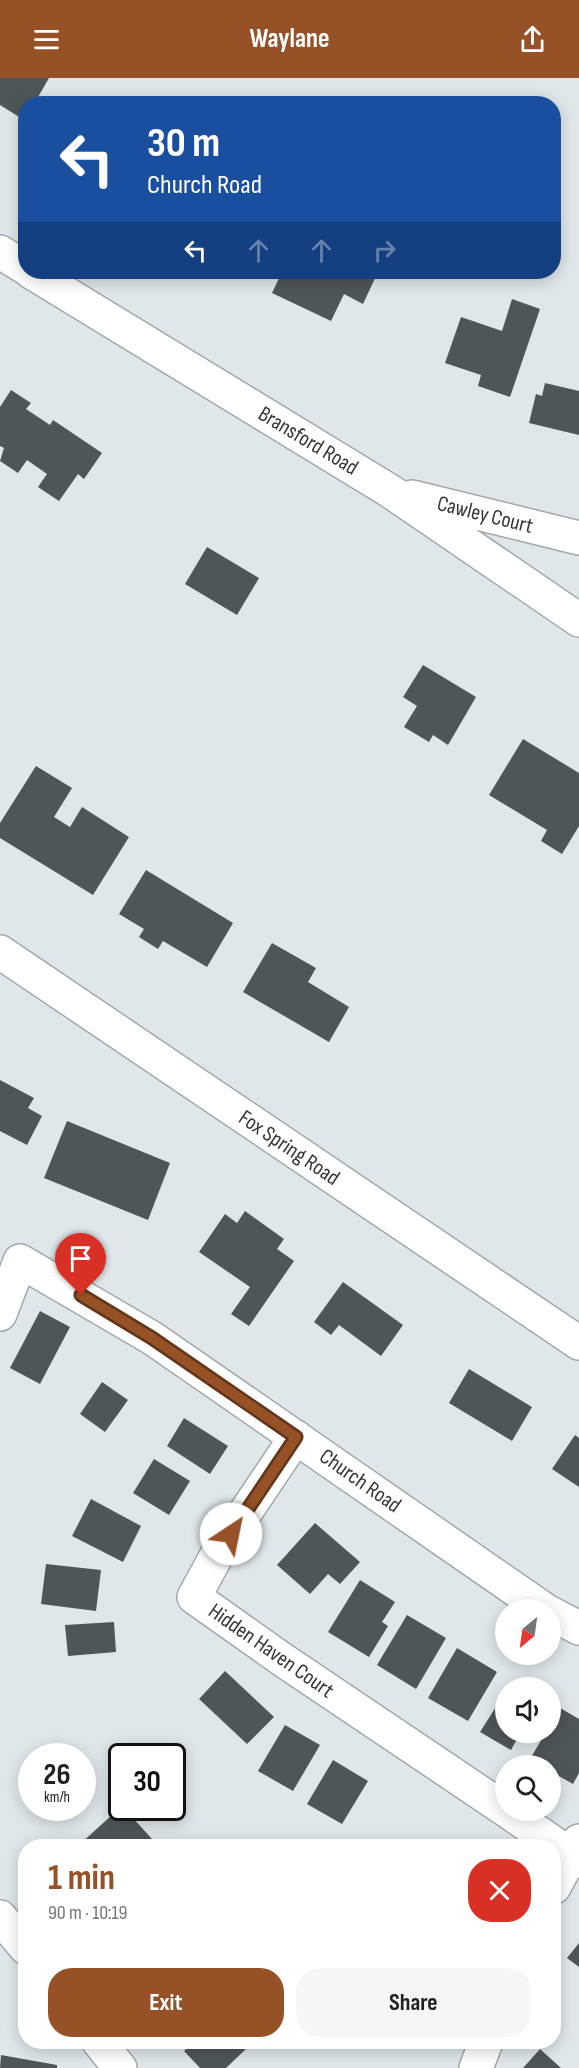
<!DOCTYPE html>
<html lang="en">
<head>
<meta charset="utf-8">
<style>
  :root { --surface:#fff; --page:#f6f6f6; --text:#202124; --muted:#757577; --accent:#975127 }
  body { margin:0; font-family:"Sofia Sans Condensed",sans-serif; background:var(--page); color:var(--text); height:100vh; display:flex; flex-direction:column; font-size:22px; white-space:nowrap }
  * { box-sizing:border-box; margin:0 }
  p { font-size:20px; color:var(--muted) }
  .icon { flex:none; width:33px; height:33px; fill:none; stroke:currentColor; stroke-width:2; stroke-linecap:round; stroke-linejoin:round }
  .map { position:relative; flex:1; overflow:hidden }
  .panel { position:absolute; left:18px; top:1761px; width:543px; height:210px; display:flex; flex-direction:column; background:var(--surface); border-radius:24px; box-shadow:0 3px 15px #0003 }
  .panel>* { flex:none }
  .guide { position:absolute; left:18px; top:18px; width:543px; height:183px; border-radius:24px; box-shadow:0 3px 15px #0003; background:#1a4fa0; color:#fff; overflow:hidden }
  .needle { width:39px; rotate:209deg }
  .buttons { position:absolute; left:495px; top:1521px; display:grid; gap:12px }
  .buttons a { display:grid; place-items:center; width:66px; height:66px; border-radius:50%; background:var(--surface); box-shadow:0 3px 15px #0003; font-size:30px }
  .speed { position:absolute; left:18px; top:1665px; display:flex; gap:12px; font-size:30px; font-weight:700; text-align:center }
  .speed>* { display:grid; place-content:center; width:78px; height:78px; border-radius:50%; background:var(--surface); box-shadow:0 3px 15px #0003; line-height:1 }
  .speed small { font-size:15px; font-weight:400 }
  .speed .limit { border:3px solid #111; border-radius:9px; background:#fff; color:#111 }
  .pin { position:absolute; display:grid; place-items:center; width:51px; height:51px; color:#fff; margin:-62px -26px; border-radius:50% 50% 50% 0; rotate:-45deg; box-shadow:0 0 6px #0007 }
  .pin .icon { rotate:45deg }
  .me { position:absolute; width:66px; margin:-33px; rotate:34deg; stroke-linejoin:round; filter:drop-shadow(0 0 4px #0008) }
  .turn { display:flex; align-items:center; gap:21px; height:126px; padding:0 30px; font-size:27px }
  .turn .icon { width:78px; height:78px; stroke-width:2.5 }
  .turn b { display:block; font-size:42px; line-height:51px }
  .lanes { display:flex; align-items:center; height:57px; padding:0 30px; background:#0003; justify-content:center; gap:30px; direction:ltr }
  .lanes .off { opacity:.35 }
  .round { display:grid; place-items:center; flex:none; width:63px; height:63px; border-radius:24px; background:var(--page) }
  .head { display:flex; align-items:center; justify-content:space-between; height:102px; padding:0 30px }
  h1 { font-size:36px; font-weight:700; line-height:45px; color:var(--accent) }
  .action { display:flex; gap:12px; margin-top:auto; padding:12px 30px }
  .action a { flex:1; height:69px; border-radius:24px; background:var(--accent); color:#fff; font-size:24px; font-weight:700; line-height:69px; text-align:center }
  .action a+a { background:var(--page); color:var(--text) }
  header { display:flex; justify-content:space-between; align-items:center; height:78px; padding:0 30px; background:var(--accent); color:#fff; font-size:27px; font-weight:700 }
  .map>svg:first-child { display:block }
</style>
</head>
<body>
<header><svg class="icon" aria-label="menu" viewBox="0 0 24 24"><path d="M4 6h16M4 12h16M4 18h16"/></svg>Waylane<svg class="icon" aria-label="share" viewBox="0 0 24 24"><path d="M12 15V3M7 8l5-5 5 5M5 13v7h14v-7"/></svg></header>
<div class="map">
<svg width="579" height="1990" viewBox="0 0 579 1990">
  <rect width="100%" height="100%" fill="#dfe7eb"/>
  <!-- building -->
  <path fill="#4f5659" d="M0 0H49L34 26H26L24 42 0 27Z
    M282 194H386L383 199 377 196 363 226 344 216 331 243 272 215Z
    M512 221 540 231 510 319 478 308 481 297 445 285 461 239 502 253Z
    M545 305 579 313V357L529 345 536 316 542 318Z
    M11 312 31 325 26 331 50 347 53 342 102 375 84 401 78 396 59 423 38 409 47 396 27 382 18 395 0 383 4 370 0 368V329Z
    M207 469 259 500 237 537 185 506Z
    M423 587 476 619 448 667 433 657 429 664 404 649 417 628 403 619Z
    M523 661 579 695V748L562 776 541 763 547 752 489 717Z
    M36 688 72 710 54 739 70 749 82 729 129 759 93 817 0 760V745Z
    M146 792 233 845 207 889 163 863 158 871 139 859 144 851 119 836Z
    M272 865 316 890 308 904 349 929 329 964 243 914Z
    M0 1002 34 1020 28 1030 42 1038 27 1067 0 1053Z
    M67 1043 170 1085 148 1142 44 1100Z
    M245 1133 284 1161 277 1171 294 1183 249 1248 231 1236 250 1209 199 1174 225 1136 237 1145Z
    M343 1204 403 1247 381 1278 339 1247 331 1257 314 1244Z
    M40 1233 70 1249 40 1306 10 1290Z
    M469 1291 532 1329 512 1363 449 1325Z
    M102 1304 128 1322 105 1354 80 1336Z
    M184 1340 228 1368 210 1396 167 1368Z
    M575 1357 579 1360V1409L552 1391Z
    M154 1381 190 1403 169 1437 133 1415Z
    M91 1421 141 1448 123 1484 72 1458Z
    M315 1445 360 1484 340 1506 328 1496 310 1516 277 1487Z
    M46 1486 101 1492 96 1533 41 1526Z
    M360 1502 395 1524 382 1544 388 1548 369 1579 328 1554Z
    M407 1537 446 1560 416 1611 377 1587Z
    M114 1544 116 1574 68 1578 65 1547Z
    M457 1570 497 1594 468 1643 428 1620Z
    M225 1593 274 1639 247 1666 199 1621Z
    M506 1613V1654H521L511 1672 480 1654Z
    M560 1630 579 1641V1695L573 1706 550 1693V1688H542L530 1681 546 1654H550V1646Z
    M285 1647 320 1667 293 1713 258 1693Z
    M333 1682 368 1703 342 1746 307 1726Z
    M122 1728 152 1761 144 1768H82L80 1766Z
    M579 1865V1889L567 1880Z
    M194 1964H238L246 1971 226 1990H200L184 1973Z
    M540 1971 561 1990H523Z
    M1 1977 57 1987V1990H0Z"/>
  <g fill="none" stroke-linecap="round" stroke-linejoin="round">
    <!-- minor casing -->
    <g stroke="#a1a8ac" stroke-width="36">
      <path id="minor" d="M0 174 26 190
        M31 194 390 413 579 542
        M412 419 579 460
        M0 874 579 1265
        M0 1236 20 1183 152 1260 545 1532
        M296 1359 218 1475 194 1519 283 1582 506 1732
        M550 1535 579 1550
        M506 1732 579 1783
        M554 1809 579 1763
        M0 1839 26 1870
        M99 1964 120 1990
        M476 1990 486 1964"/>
    </g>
    <!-- minor -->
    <use href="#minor" stroke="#fff" stroke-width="33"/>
  </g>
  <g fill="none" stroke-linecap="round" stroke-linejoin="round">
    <!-- route casing -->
    <g stroke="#623519" stroke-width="15">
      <path id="route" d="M81 1217 152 1260 296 1359 231 1456"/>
    </g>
    <!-- route -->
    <use href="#route" stroke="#975127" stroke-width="10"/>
  </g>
  <g text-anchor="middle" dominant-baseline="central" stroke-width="6" stroke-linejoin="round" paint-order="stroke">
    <!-- street labels -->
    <g font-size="22" fill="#343739" stroke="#fff">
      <text transform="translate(308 363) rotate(31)">Bransford Road</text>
      <text transform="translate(485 437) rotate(14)">Cawley Court</text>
      <text transform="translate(289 1070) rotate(34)">Fox Spring Road</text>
      <text transform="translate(360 1403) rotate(35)">Church Road</text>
      <text transform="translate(271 1573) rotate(35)">Hidden Haven Court</text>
    </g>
  </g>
</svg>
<div class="buttons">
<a><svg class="needle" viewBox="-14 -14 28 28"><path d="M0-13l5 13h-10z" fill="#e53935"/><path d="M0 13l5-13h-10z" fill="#757577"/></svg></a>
<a><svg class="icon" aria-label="sound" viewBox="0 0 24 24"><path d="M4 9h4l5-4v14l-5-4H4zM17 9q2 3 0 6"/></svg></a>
<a><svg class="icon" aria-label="search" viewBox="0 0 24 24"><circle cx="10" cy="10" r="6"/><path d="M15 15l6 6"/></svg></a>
</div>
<div class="speed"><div>26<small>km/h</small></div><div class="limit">30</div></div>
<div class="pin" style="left:81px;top:1217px;background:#d93025"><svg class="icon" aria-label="arrive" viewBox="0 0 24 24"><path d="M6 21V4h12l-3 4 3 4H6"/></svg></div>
<svg class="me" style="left:231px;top:1456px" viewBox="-20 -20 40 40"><circle r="19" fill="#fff"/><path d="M0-13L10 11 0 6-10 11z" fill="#975127"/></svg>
<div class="guide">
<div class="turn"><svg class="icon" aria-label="left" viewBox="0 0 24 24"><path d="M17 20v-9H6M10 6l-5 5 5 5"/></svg><div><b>30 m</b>Church Road</div></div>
<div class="lanes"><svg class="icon" aria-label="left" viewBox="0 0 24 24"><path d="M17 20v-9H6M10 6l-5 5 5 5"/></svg><svg class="icon off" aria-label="ahead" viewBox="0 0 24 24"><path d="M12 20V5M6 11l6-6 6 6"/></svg><svg class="icon off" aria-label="ahead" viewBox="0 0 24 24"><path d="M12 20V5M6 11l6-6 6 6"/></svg><svg class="icon off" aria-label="right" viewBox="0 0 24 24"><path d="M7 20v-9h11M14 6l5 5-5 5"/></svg></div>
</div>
<section class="panel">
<div class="head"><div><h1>1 min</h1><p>90 m · 10:19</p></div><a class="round" style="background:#d93025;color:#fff"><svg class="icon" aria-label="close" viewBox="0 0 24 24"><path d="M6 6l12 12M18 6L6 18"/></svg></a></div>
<div class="action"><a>Exit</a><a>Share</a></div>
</section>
</div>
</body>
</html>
